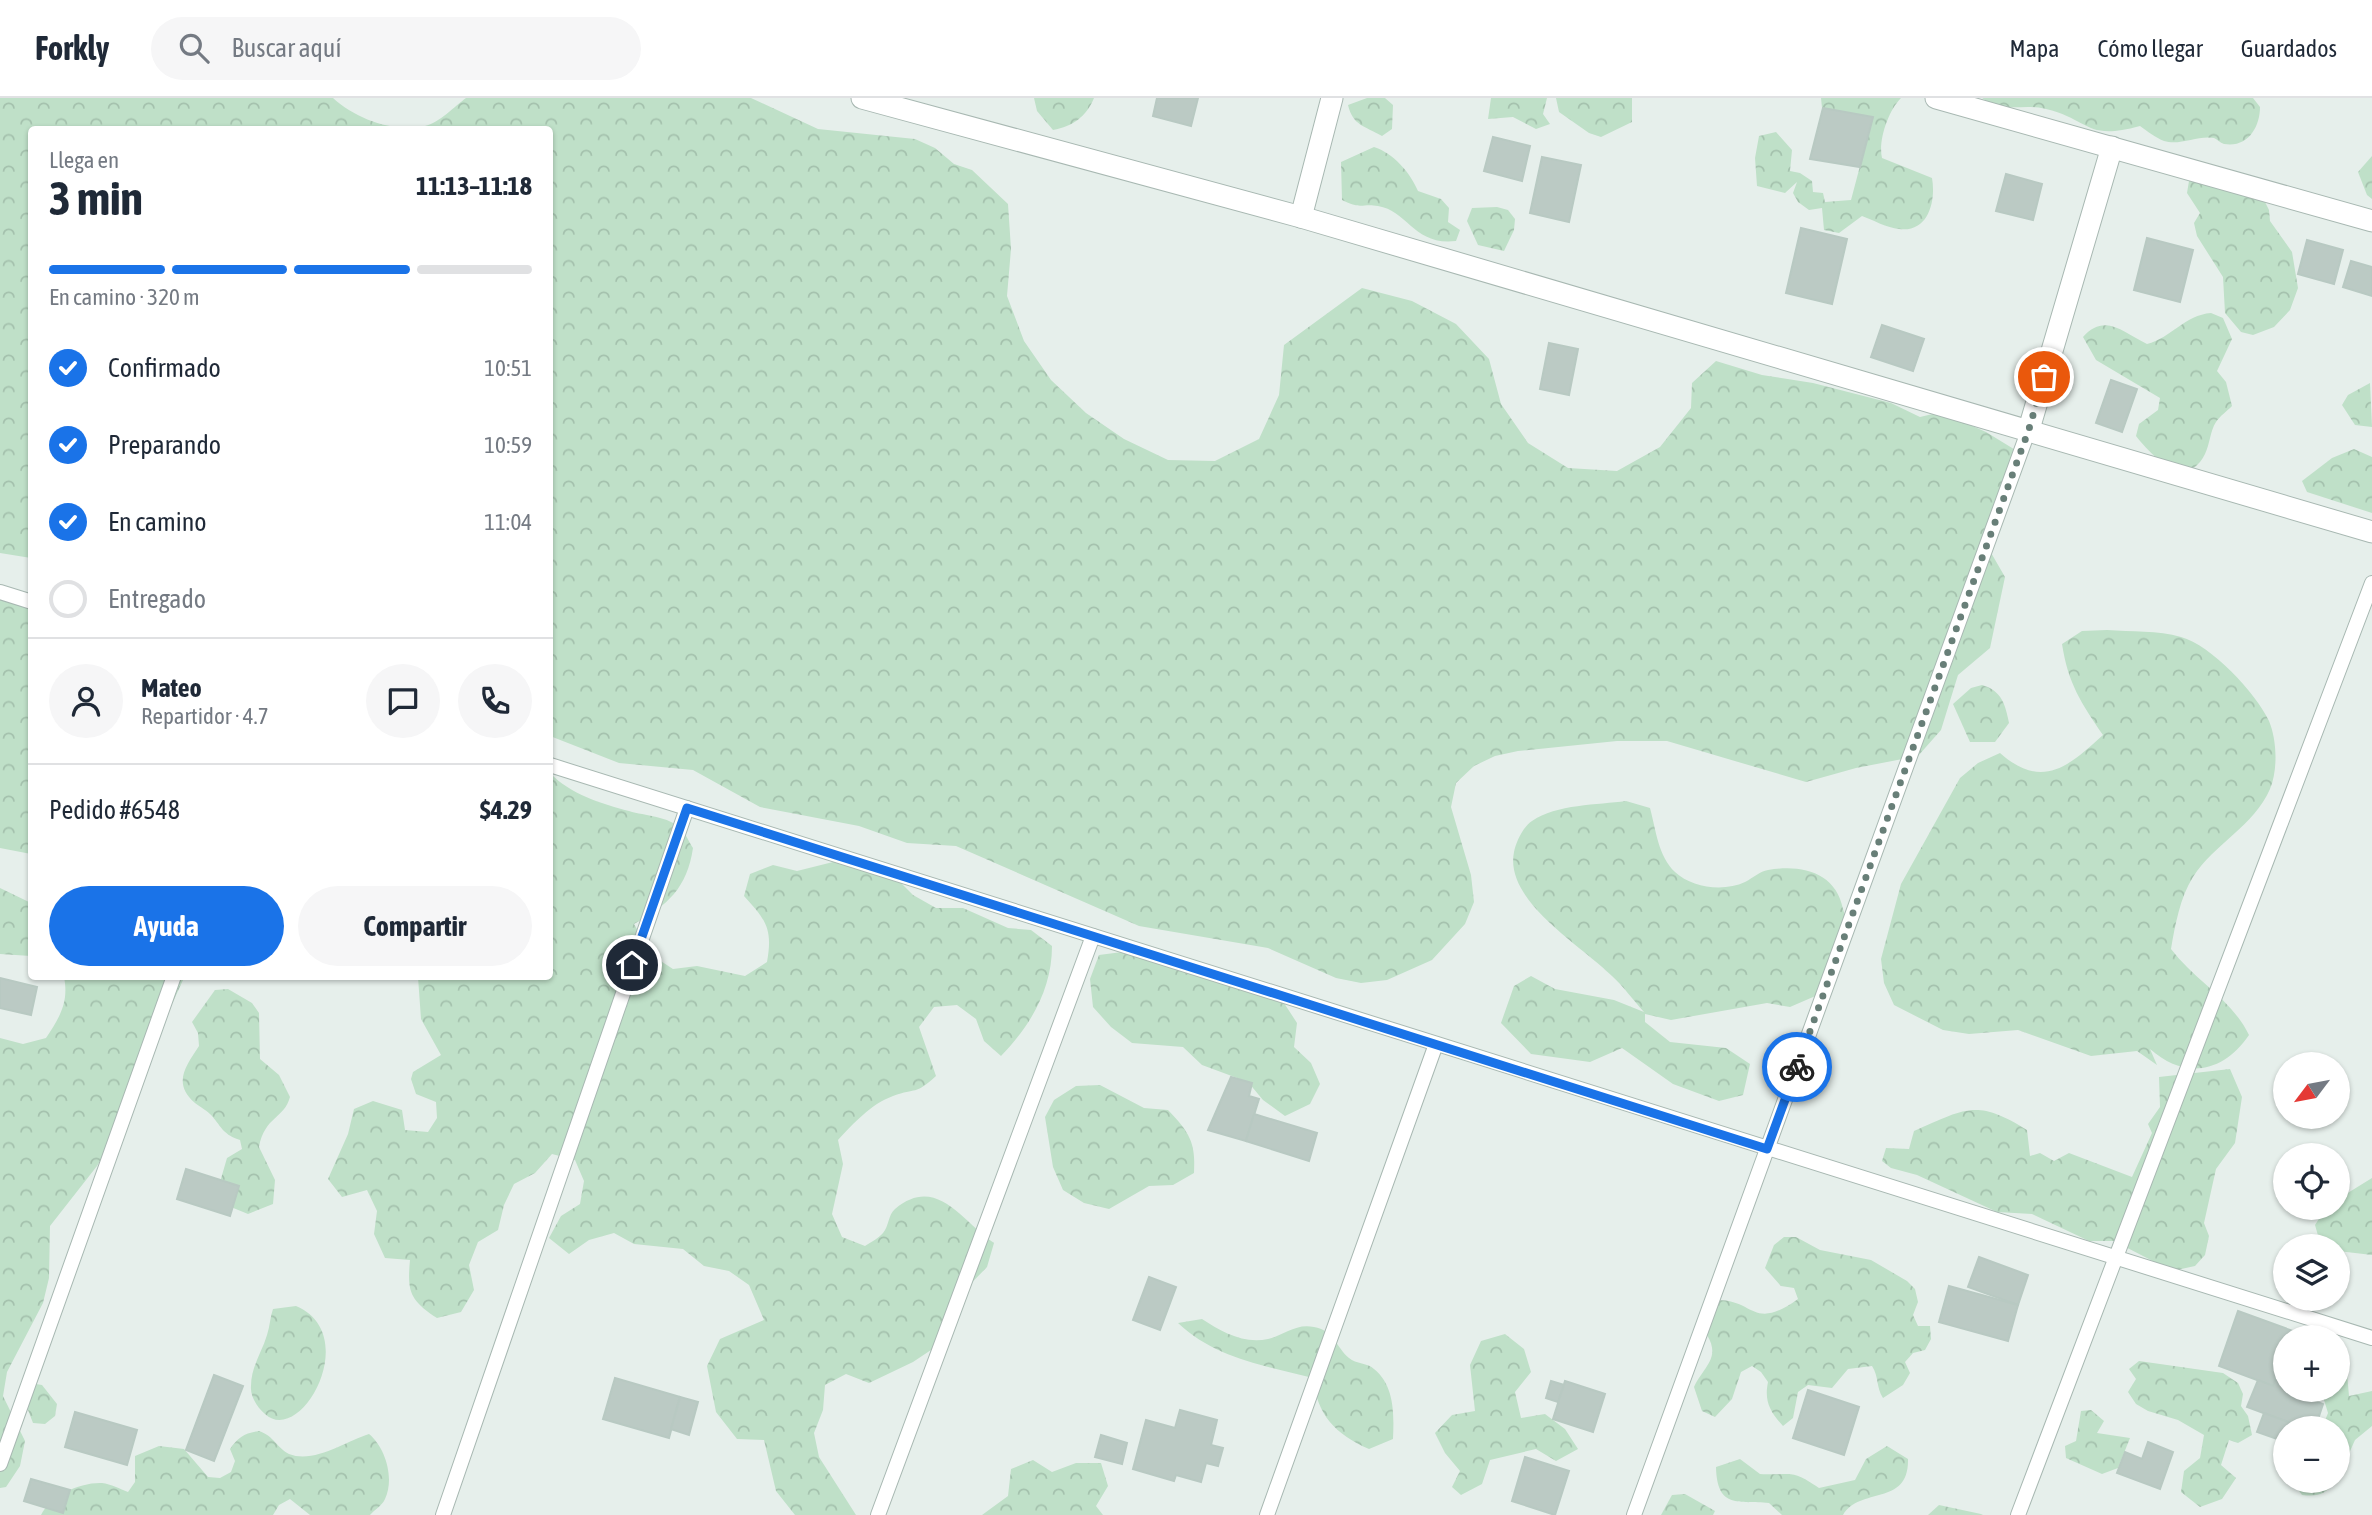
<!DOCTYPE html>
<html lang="es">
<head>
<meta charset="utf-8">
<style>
	:root { --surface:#fff; --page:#f6f6f7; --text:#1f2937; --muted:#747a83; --line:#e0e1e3; --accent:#1a73e8 }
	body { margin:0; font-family:"Asap Condensed",sans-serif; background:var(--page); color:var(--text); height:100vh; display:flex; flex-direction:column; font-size:26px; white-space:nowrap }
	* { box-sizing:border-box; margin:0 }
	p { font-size:23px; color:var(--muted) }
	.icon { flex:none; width:38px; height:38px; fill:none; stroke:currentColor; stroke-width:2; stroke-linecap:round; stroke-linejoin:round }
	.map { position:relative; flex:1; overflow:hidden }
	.drawer { position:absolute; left:28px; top:28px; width:525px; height:854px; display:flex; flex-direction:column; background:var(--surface); border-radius:7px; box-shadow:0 2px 5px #0004 }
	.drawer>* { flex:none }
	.needle { width:46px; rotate:238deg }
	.buttons { position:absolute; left:2273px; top:954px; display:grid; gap:14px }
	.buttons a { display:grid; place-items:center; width:77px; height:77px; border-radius:50%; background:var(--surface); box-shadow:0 2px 5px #0004; font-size:35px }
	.pin { position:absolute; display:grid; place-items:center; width:60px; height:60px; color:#fff; margin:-30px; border:4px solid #fff; border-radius:50%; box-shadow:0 2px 7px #0007 }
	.courier { position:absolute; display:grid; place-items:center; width:70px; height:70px; margin:-35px; border:5px solid #1a73e8; border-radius:50%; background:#fff; color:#222; box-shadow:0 2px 9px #0007 }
	.headline em { font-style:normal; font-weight:700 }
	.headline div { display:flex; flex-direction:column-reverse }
	.headline { display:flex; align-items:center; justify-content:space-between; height:119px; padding:0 21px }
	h1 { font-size:46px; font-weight:700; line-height:52px }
	.bar { display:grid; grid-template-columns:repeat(4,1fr); gap:10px 7px; align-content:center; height:84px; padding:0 21px }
	.bar i { height:9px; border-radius:5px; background:var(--line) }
	.bar .selected { background:var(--accent) }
	.bar p { grid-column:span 4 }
	.line { display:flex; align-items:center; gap:18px; padding:0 21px; border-top:2px solid var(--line) }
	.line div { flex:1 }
	.round { display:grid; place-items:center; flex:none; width:74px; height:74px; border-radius:37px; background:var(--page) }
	ol { padding:0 21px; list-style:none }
	li { display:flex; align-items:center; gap:21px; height:77px }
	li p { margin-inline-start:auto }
	li .icon { padding:7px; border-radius:50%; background:var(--accent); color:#fff; stroke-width:4 }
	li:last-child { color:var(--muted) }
	li i { width:38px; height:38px; border:4px solid var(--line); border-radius:50% }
	.cta { display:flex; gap:14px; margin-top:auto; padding:14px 21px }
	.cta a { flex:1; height:80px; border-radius:42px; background:var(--accent); color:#fff; font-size:28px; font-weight:700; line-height:80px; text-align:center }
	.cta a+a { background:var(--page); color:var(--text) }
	header { display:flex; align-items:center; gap:42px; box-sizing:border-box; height:98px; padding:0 35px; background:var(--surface); border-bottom:2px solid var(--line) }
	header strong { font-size:33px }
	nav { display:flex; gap:38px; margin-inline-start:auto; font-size:24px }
	.search { width:490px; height:63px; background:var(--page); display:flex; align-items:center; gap:18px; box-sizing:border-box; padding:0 24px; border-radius:38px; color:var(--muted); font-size:26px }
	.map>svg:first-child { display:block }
	.forest { fill:url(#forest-crowns) }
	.building { fill:#bbcac4; stroke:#b8c9c2; stroke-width:2 }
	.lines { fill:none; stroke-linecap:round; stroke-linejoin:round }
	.service-casing { stroke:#a8b8b2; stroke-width:16 }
	.minor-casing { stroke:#a8b8b2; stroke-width:23 }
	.service { stroke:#fff; stroke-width:14 }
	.minor { stroke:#fff; stroke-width:21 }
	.done { stroke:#687f78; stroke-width:7; stroke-dasharray:0 12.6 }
	.route { stroke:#1a73e8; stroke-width:9 }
</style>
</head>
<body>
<header>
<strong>Forkly</strong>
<div class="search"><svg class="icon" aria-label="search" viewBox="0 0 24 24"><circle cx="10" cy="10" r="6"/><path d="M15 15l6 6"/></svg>Buscar aquí</div>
<nav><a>Mapa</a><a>Cómo llegar</a><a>Guardados</a></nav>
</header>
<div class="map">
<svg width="2372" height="1417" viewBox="0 0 2372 1417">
	<defs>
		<pattern id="forest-crowns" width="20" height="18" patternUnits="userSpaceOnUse" patternTransform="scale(1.75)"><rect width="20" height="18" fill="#bfe0c8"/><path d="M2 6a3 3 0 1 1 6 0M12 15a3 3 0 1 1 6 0" fill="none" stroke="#a4c1ad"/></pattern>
	</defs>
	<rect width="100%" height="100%" fill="#e6efeb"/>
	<g class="forest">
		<path d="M0,0H333C356,21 394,35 425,28C439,25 455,8 466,0H751L818,31L915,41L935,50L954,66L972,72L1008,106L1011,151L1007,198L1024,243L1051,282L1086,315L1124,341L1168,362L1215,363L1259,341L1279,297L1284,247L1362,190L1412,203L1456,226L1489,261L1501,306L1528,345L1568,370L1617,373L1660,349L1691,310L1692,285L1716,263L1762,277L1813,285L1891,305L1920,319L1941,314L1986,334L2017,353L1990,453L2005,479L1990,550L1958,577L1941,632L1918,658L1856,670L1806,684L1667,643H1617L1518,653L1495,658L1474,668L1456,685L1451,709L1471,777L1474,804L1465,826L1432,862L1387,882L1361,885L1336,880L1268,850L1139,828L956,748L907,745L859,728L760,709L693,672L619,665L550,638V32H32L31,460L0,455Z"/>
		<path d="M1034,0H1094C1086,19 1073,28 1053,32L1037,13Z"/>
		<path d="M1367,0H1385L1393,7L1392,31L1382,38C1365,28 1353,28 1348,7Z"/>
		<path d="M1491,0H1547L1543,16L1550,26L1536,31L1513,19L1488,21Z"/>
		<path d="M1556,0H1632V24L1601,39L1589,35L1559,14Z"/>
		<path d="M1821,0H1901C1888,13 1878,43 1882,60L1932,80C1936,102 1929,135 1899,131C1887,130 1873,122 1862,118L1839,135L1824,132L1822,110L1809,112L1798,104L1793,95L1797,84L1785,95L1757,88L1755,60L1759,38L1776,34L1792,52L1790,73L1800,75L1812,83L1813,94L1823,95L1825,104L1851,102L1873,19L1822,10Z"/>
		<path d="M1982,0H2253L2260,9C2260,29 2248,50 2224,46C2220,45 2217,41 2214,40C2198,37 2180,48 2164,43C2156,40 2147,33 2140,28C2085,43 2091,22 2046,11C2022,5 2005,16 1982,0Z"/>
		<path d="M1374,49C1393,55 1410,74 1418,93L1441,101L1449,110L1448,124L1460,132L1456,143C1414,148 1408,113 1378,108C1362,105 1361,112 1342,102L1341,64Z"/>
		<path d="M2372,58V101L2367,97L2358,74Z"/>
		<path d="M2200,79L2258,90L2269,112L2270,123L2292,154L2298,190L2290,212L2274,229L2253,237L2241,234L2225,215L2223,179L2197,138L2194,125L2200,115L2187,95L2189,83Z"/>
		<path d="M1497,109L1508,112L1515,121L1514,132L1504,153L1478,147L1467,123L1472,110Z"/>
		<path d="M2211,215L2223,220L2232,241L2217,273L2226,284L2232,308C2227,313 2220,318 2216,324C2210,333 2210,346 2205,356C2186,394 2152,358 2136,338L2139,326L2158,312L2160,300L2096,262L2083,239C2105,214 2124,235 2147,246C2171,240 2185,217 2211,215Z"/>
		<path d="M2370,285L2372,329L2355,327L2342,307L2348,297Z"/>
		<path d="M2354,351L2372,359V415L2307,394L2302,383L2332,360Z"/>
		<path d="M0,494L31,498V756L0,750Z"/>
		<path d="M2107,532C2131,534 2158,532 2181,539C2211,547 2256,595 2269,623C2277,642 2278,672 2270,691C2254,728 2214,746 2193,779C2180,799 2175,828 2171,851C2195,883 2231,900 2249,937C2223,975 2185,982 2150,951L2157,967L2137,953L2091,958L2018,932L1969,936L1943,932L1894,907L1884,885L1881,861L1901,786L1960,680L1978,665L2000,655C2042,692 2068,669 2103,637C2081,605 2068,585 2062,546L2082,533Z"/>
		<path d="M1982,587C2002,593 2005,606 2009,625L1995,644H1970L1953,606L1971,590Z"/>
		<path d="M550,675C570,696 602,706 629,713C645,718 669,718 681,731C686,736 689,744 693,750C687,790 668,807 634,826L653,858L673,871L697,868L745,878L767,864C773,831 766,822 744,798L750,776L773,767L797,773L845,761L895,779L913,797L936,810H963L1008,830L1031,832L1052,848C1052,891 1031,927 1001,958L984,943L976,921L957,907L934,909L919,929L936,978C914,998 917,989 893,998C871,1006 854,1025 838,1042L843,1066L832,1116L842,1139L865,1148C871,1144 879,1140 883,1135C889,1128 888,1117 895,1111C937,1076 962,1124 994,1145L987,1169L952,1205L934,1250L913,1264L869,1285L846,1276L825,1287L823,1312L814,1335L819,1359L856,1417H795L776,1393L764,1342L737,1341L716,1314L707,1268L720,1241L764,1222L749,1187L729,1173L704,1168L683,1151L634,1146L614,1135L589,1142L569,1156L549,1140L561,1118L580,1106L584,1083L575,1062L552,1056L535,1075L514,1086L504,1107L498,1132L478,1144L469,1167L474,1192L461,1214L437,1220C410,1202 407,1194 410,1162L385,1160L374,1136L377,1113L367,1092L342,1099L328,1081L348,1036L354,1011L373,1003L402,1012L405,1032L428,1034L437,1020L436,1004L416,996L411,981L413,974L441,957L421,921L418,879L550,878Z"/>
		<path d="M1626,703L1650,710C1656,732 1658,758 1675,774C1692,790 1724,794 1745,784C1753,780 1760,773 1768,772C1801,766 1836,774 1843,811C1845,817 1847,826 1846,832C1842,853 1828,876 1820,896L1790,909L1767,905L1671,922L1645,916V924L1670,944L1726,950L1750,966L1743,997L1719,1003L1673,986L1622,950L1590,964L1531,956L1501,925L1514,888L1531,878L1555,891L1614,902L1644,914C1633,902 1624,889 1612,878C1581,847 1504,803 1514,754C1516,744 1523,729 1532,723C1556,706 1598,707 1626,703Z"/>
		<path d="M0,790L31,805V858L0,856Z"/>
		<path d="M1122,854L1284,905L1297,925L1294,949L1311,965L1320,986L1310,1006L1285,1018L1263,1002L1248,984L1202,967L1183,949L1132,945L1111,929L1093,909L1090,881L1099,857Z"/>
		<path d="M64,879H182L183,882L173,904L156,924L124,997L110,1046L97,1068L50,1128L49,1180L43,1205L7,1274L3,1298L25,1343L20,1368L6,1389L0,1390V940L23,946L46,940C60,919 69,904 64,879Z"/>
		<path d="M228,891L252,905L259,915L260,961L279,977L290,999C284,1021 265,1018 259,1049L275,1082L273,1106L248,1116L226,1107L220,1084L227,1060L242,1051L240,1042C224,1037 222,1030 212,1018C208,1013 200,1009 195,1005C172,985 186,968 199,948L198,935L192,924L215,892Z"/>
		<path d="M2230,971L2242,999L2235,1045L2216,1071L2204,1125L2209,1138L2205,1157L2195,1168L2172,1173L2114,1143H2089L2032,1116L1997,1114L1917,1077L1891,1070L1882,1063L1886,1050L1909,1051L1914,1033C1965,1011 1976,1000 2027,1032L2030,1058L2040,1055L2054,1063L2069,1055L2132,1079L2152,1035L2148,1026L2160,1009L2159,979Z"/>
		<path d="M1100,987L1144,1010L1168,1012C1189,1034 1196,1044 1194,1075L1173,1087L1149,1088L1109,1111L1084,1105L1063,1092L1053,1069L1045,1019L1054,1002L1076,988Z"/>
		<path d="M2372,1080V1157L2338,1153V1148H2321L2315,1127L2326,1110H2338V1101Z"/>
		<path d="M1784,1139H1796L1820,1152L1871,1162L1907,1183L1915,1191L1918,1204L1913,1217L1918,1228H1930L1931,1241L1925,1252L1913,1255L1905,1264L1910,1275L1903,1287L1883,1300C1876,1289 1879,1279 1872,1268L1848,1271L1832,1290L1808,1287L1798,1294L1793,1320L1783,1328C1770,1314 1764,1303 1768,1284L1761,1274L1752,1268L1741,1274L1732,1301L1715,1319L1702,1313L1694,1289C1704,1268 1721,1260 1707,1237L1716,1202C1755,1201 1752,1234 1798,1201L1794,1190L1781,1188L1765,1170L1774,1147Z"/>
		<path d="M296,1208C363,1236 301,1349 265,1316C257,1309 250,1298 251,1288C251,1269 262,1254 267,1237C270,1228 270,1219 273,1211Z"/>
		<path d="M1202,1221C1222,1234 1243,1246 1268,1241C1284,1237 1296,1225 1314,1229C1333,1232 1337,1250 1349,1260C1356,1266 1368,1265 1374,1271C1395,1288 1394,1317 1393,1341L1369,1351C1335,1336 1317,1317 1313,1280C1265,1268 1215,1260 1178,1225Z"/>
		<path d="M1505,1236L1524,1251L1531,1274L1515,1294L1521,1320L1545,1316L1565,1331L1578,1351L1556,1363L1536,1351L1490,1362L1482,1386L1461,1397L1452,1389L1460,1373L1445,1355L1435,1335L1452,1317L1475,1313L1470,1267L1481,1243Z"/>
		<path d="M2139,1263L2223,1275L2238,1285L2243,1296L2241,1308L2248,1318L2252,1337L2238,1345L2229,1342L2221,1367L2236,1380L2222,1401L2200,1409L2181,1394L2184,1373L2200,1360L2204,1337L2178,1322L2148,1313L2136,1306L2128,1294L2136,1281L2129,1271Z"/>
		<path d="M2338,1273L2347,1275L2349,1298L2372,1293V1328L2355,1342L2338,1380V1330H2322L2328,1315L2321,1292H2338Z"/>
		<path d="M30,1285L42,1287L57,1306L55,1318L45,1326L33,1325L28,1312Z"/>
		<path d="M2091,1312L2104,1323L2097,1335L2130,1340L2118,1370L2102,1376L2066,1360L2065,1348L2076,1343L2081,1313Z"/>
		<path d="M259,1333C274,1338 277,1350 289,1356C314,1366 346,1343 369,1336C385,1349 395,1380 385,1401C382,1408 375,1411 370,1417H310L290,1401L279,1407L273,1417H41C50,1398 80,1384 102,1385C111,1386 120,1391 128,1394L135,1384V1358L159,1348L184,1351L208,1379L220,1380L231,1374L235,1363L230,1351C238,1339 245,1335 259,1333Z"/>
		<path d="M1887,1348L1908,1361C1909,1409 1860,1388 1843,1417H1782L1769,1405C1739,1402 1717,1412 1716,1369L1740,1361L1760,1376C1792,1378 1790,1370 1819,1390L1855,1382L1866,1361Z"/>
		<path d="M1033,1362L1052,1374L1076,1365H1101L1108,1388L1096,1408L1103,1417H982L1008,1398L1011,1371Z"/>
		<path d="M2292,1383H2336C2325,1396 2319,1399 2302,1397Z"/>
		<path d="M1685,1396L1715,1413L1713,1417H1661L1672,1397Z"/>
		<path d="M1939,1407L1981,1416L1983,1417H1928Z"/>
	</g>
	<g class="building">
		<path d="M1157,0H1198L1191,28L1153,18Z"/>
		<path d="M1823,10L1873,19L1860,69L1810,61Z"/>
		<path d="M1493,39L1530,48L1522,83L1484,73Z"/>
		<path d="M1542,59L1581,67L1569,124L1530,115Z"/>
		<path d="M2006,76L2042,86L2033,122L1996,113Z"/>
		<path d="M1801,130L1847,141L1832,206L1786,195Z"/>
		<path d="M2147,140L2193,152L2180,204L2134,192Z"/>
		<path d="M2307,142L2343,152L2334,186L2298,176Z"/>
		<path d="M2351,163L2372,169V198L2343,189Z"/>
		<path d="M1882,227L1924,241L1913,273L1871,259Z"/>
		<path d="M1549,245L1578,251L1569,297L1540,291Z"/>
		<path d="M2111,282L2137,291L2122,334L2096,325Z"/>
		<path d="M0,880L37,889L31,917L0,910Z"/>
		<path d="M1231,979L1252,985L1249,998L1259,1001L1246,1043L1208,1032Z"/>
		<path d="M1254,1016L1317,1035L1309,1063L1246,1043Z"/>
		<path d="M186,1071L239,1088L230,1118L177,1101Z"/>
		<path d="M1979,1159L2028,1177L2018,1207L1968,1189Z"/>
		<path d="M1149,1179L1176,1189L1160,1232L1133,1222Z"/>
		<path d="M1949,1188L2018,1207L2008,1243L1939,1224Z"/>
		<path d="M2238,1213L2293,1233L2291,1239H2286V1255L2273,1288L2219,1268Z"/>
		<path d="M2286,1255V1292H2303L2301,1298L2323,1306L2315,1330H2304L2247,1309L2258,1282L2273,1288Z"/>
		<path d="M214,1277L243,1288L214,1363L186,1352Z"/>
		<path d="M615,1280L680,1299L669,1340L603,1321Z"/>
		<path d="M1551,1283L1564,1287L1558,1304L1546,1300Z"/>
		<path d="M1565,1283L1605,1296L1593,1334L1553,1321Z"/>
		<path d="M1808,1292L1859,1309L1844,1357L1793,1340Z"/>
		<path d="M680,1299L698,1304L689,1337L671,1331Z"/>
		<path d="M1180,1312L1217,1322L1211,1347L1223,1350L1218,1368L1206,1365L1201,1384L1176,1377L1174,1383L1133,1371L1146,1322L1175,1330Z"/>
		<path d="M75,1314L137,1332L127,1367L65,1349Z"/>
		<path d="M2264,1315L2302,1329L2286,1330V1344L2257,1334Z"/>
		<path d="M1101,1337L1127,1345L1122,1366L1095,1359Z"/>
		<path d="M2148,1344L2173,1354L2160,1391L2117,1375L2125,1354L2142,1361Z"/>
		<path d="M1525,1359L1569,1373L1555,1417L1512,1403Z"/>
		<path d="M31,1381L70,1392L63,1415L24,1403Z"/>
	</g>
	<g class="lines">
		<defs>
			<g id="service">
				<path d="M0,494L32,504"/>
				<path d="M550,667L2372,1240"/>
				<path d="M0,1366L174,878"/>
				<path d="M443,1417L687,710"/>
				<path d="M878,1417L1093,838"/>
				<path d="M1267,1417L1436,946"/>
				<path d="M1634,1417L2029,331"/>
				<path d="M2018,1417L2372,485"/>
			</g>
			<g id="minor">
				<path d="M862,0L1301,119L2372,434"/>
				<path d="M1936,0L2372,123"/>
				<path d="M1301,119L1332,0"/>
				<path d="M2029,331L2112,49"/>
			</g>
		</defs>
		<use href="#service" class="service-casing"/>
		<use href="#minor" class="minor-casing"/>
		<use href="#service" class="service"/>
		<use href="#minor" class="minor"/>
	</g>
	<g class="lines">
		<path class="done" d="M1797,969L2029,331L2044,279"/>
		<path class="route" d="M632,867L687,710L1767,1051L1797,969"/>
	</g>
</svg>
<div class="buttons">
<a><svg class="needle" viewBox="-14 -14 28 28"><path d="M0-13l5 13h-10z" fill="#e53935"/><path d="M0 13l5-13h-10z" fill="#747a83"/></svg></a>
<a><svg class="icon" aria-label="locate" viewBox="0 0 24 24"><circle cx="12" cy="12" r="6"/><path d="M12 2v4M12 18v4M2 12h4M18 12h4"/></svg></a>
<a><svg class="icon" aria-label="layers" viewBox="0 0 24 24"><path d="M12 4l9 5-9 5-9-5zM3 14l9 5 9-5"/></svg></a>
<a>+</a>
<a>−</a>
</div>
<div class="pin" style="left:2044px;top:279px;background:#ea580c"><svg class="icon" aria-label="bag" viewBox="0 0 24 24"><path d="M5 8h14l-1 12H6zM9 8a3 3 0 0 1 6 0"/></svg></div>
<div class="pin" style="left:632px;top:867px;background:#1f2937"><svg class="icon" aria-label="home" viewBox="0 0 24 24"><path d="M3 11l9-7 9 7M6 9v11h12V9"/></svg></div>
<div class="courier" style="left:1797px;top:969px"><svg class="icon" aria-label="bike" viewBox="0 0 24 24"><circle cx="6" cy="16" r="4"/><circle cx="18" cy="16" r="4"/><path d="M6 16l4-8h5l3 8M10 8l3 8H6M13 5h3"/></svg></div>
<section class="drawer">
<div class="headline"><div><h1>3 min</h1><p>Llega en</p></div><em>11:13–11:18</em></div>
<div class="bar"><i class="selected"></i><i class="selected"></i><i class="selected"></i><i></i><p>En camino · 320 m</p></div>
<ol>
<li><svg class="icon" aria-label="check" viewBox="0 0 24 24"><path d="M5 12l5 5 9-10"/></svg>Confirmado<p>10:51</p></li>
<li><svg class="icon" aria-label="check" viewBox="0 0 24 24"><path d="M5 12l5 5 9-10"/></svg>Preparando<p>10:59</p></li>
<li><svg class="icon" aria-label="check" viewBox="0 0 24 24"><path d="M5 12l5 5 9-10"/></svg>En camino<p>11:04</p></li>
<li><i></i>Entregado</li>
</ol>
<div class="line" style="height:126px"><a class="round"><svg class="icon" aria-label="person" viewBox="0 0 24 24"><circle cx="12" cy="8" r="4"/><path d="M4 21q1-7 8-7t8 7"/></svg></a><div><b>Mateo</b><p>Repartidor · 4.7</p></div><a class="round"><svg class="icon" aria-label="chat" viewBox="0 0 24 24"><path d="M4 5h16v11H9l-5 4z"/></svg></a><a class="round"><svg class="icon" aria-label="phone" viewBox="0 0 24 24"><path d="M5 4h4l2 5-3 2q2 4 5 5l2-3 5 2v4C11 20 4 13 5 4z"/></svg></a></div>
<div class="line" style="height:91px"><div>Pedido #6548</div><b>$4.29</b></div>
<div class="cta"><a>Ayuda</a><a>Compartir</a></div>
</section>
</div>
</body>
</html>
